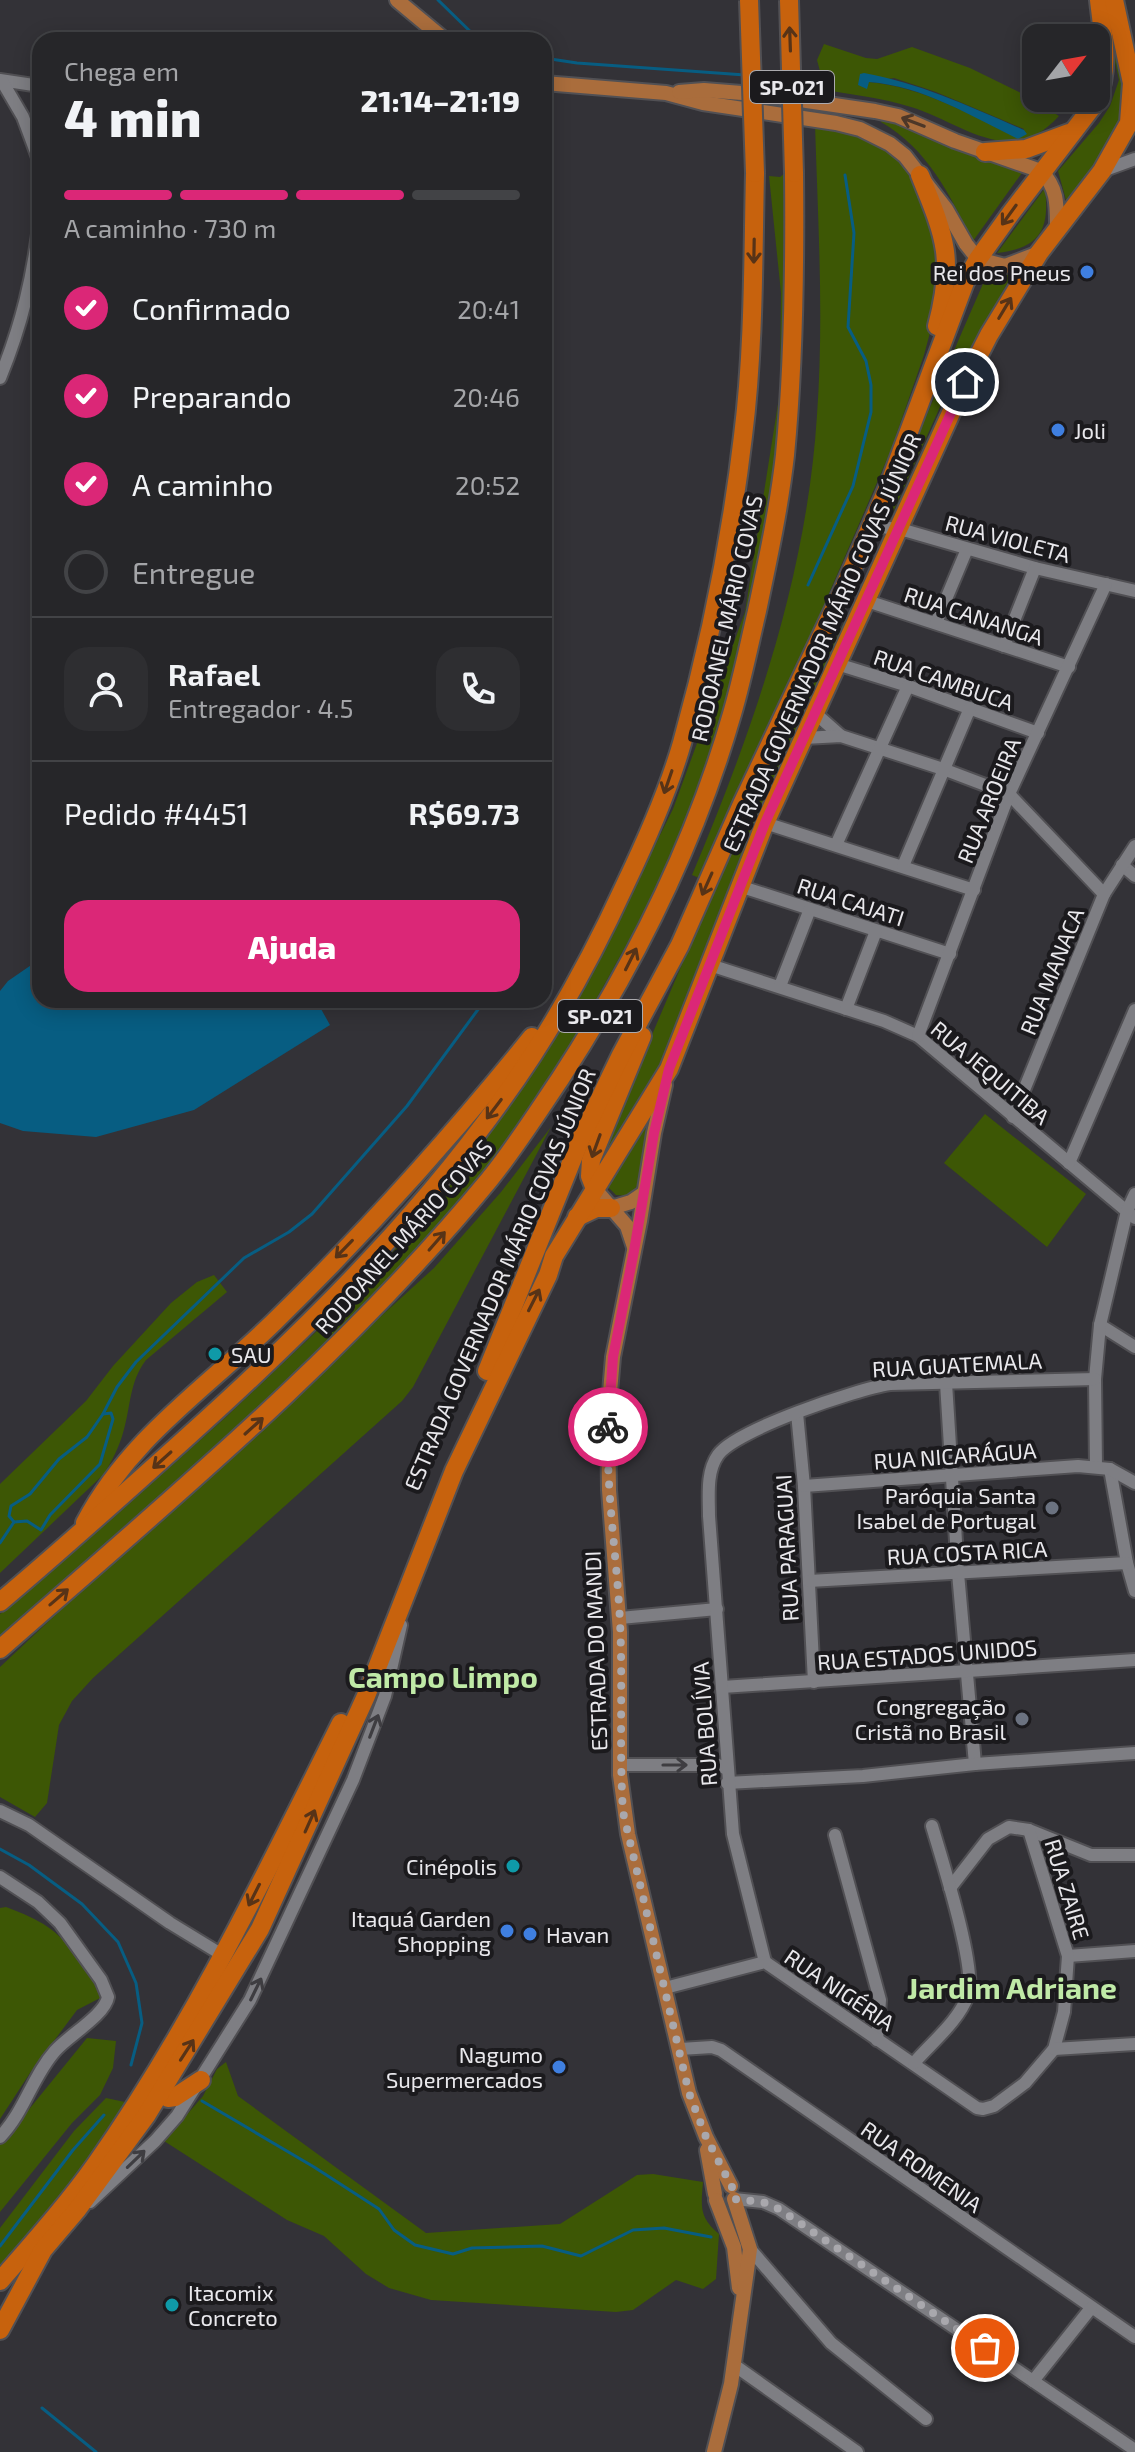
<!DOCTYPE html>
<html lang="pt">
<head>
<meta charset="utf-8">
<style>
	:root { --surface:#262629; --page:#2e2e31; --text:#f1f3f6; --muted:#a4a5a8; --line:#424346; --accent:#db2777 }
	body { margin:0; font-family:"Exo 2",sans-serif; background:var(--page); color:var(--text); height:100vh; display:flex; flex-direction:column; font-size:30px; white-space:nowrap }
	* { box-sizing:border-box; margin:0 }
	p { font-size:26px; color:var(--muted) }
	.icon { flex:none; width:44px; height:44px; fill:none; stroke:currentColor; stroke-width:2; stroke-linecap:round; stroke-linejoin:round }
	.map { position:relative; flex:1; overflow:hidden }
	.details { position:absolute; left:32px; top:32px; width:520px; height:976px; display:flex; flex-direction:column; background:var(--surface); border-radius:24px; box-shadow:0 4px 20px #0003,0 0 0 2px var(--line) }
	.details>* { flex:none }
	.needle { width:52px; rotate:59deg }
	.controls { position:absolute; left:1022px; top:24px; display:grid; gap:16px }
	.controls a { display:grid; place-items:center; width:88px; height:88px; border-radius:16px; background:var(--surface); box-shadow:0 4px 20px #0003,0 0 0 2px var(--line); font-size:40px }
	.pin { position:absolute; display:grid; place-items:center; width:68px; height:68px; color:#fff; margin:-34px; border:4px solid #fff; border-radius:50%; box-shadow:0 2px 8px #0007 }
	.courier { position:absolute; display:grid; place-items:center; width:80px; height:80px; margin:-40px; border:6px solid #db2777; border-radius:50%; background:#fff; color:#222; box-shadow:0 2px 10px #0007 }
	.head em { font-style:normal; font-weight:800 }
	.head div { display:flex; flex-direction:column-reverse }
	.head { display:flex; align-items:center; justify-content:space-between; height:136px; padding:0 32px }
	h1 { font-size:52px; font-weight:800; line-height:60px }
	.bar { display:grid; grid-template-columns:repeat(4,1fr); gap:12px 8px; align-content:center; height:96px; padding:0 32px }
	.bar i { height:10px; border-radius:6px; background:var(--line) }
	.bar .selected { background:var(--accent) }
	.bar p { grid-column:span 4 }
	.line { display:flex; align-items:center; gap:20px; padding:0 32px; border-top:2px solid var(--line) }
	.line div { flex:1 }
	.round { display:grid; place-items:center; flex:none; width:84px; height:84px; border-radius:24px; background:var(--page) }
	ol { padding:0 32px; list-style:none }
	li { display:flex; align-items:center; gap:24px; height:88px }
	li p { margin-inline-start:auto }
	li .icon { padding:8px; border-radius:50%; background:var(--accent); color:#fff; stroke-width:4 }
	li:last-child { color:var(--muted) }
	li i { width:44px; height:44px; border:4px solid var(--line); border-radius:50% }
	.button { display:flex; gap:16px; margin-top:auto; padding:16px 32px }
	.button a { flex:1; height:92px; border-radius:24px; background:var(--accent); color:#fff; font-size:32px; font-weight:800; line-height:92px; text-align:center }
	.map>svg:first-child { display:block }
	.green { fill:#3d5705; fill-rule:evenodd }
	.water { fill:#075d82 }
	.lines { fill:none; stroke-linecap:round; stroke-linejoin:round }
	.stream { stroke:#075d82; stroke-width:3 }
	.minor-casing { stroke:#515054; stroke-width:16 }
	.major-casing { stroke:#515054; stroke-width:18 }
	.highway-casing { stroke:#515054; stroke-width:22 }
	.minor { stroke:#7e7e83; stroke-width:12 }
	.major { stroke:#aa6d3c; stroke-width:14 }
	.highway { stroke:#c7620d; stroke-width:18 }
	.highway-bridge-casing { stroke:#515054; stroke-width:22; stroke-linecap:butt }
	.highway-bridge { stroke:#c7620d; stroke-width:18 }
	.oneway { stroke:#573317 }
	.oneway2 { stroke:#4d3728 }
	.oneway3 { stroke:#3e3d41 }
	.done { stroke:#a9a8ad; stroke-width:8; stroke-dasharray:0 14.4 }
	.route { stroke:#db2777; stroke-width:10 }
	.shop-dot { fill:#3f7fe0; stroke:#1b1a1d; stroke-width:3 }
	.culture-dot { fill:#0f9aa8; stroke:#1b1a1d; stroke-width:3 }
	.worship-dot { fill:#6b7280; stroke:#1b1a1d; stroke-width:3 }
	.labels { text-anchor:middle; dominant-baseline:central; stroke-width:8; stroke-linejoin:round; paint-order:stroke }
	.shield { fill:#1b1a1d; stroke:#abaaae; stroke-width:2 }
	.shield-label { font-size:20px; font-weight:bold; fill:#e9e8ec }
	.poi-label { font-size:22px; fill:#e9e8ec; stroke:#1b1a1d; text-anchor:end }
	.street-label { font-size:22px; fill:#e9e8ec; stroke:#1b1a1d }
	.district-label { font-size:30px; font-weight:bold; fill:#c0eaa7; stroke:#1b1a1d }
</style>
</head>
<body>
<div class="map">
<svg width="1135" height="2452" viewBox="0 0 1135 2452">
	<rect width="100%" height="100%" fill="#333237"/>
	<g class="green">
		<path d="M1105,0L1124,62L1125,117L1095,165L1066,200L1058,171L1099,123L1110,106L1119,80L1111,44Z"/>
		<path d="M824,44L866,58L877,59L912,47L970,68L1023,94L1059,116C1010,170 963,123 911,107C883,98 854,95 825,90L817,60ZM894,78L936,92L1024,129L1018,138C971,115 923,87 869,82Z"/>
		<path d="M882,117L1024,170L973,241C949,194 928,149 881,122Z"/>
		<path d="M815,124L848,131L871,140L909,167L939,223V299L924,355L891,450L808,642L699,878L692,875C754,728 807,575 817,415C824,318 818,222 815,124Z"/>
		<path d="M789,170L777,525L697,804L673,850L654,895L577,1034L546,1084L486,1168L402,1269L269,1404L0,1640V1614L113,1518L226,1417L338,1311L388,1258L498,1119L604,947L673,809L745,612L780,391L781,293L769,176L780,177Z"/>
		<path d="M1045,188C1050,230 1040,248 997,253Z"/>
		<path d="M989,270L1014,271L944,398L889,521L882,524C916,439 952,354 989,270Z"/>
		<path d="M874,562L859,602L739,864L657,1080L601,1168L603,1150L728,856Z"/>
		<path d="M651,1113L641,1182L628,1196L616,1195L607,1186Z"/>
		<path d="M985,1114L1086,1194L1047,1247L944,1163Z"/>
		<path d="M551,1127L413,1387L402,1401L93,1678L72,1701L59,1725L47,1803L35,1817L0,1797V1667L151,1525L434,1268L501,1192Z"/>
		<path d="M214,1275L227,1292L146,1360C129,1382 131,1407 123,1433C119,1447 112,1461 104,1474L0,1573V1484L86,1401L113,1366L171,1303L197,1282Z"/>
		<path d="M6,1907C43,1921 54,1928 80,1958C91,1970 98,1980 104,1996L77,2010L30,2073L0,2119V1908Z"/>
		<path d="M87,2038L116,2041L113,2068L100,2095L72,2123L0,2212V2145Z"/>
		<path d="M226,2062L238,2096L426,2233L560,2224L637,2175L653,2174L703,2182C701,2207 699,2217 719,2234L716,2279L703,2289L676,2280L633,2310L616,2312L431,2300L389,2288L366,2274L324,2236L287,2220L164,2141L203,2096L217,2069Z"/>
		<path d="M106,2098L125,2102L83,2170L60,2201L0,2268V2228L74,2131Z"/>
	</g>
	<g class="water">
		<path d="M864,73C920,83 971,107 1024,130L1027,134L1018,139C971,116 923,86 869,82L867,89L858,85L860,74Z"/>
		<path d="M40,959V1000H316L330,1025L194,1110L96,1137L23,1131L0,1123V991L8,981Z"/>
	</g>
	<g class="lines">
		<g class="stream">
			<path d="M438,0L479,40"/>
			<path d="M544,58L577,63L745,75"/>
			<path d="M760,77L780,78"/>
			<path d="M808,585L853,486L871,412V385L866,361L848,327L854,233L845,175"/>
			<path d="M14,1522L27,1521L41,1530L50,1515L100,1464L113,1419L111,1413L103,1414"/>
			<path d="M0,1543L14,1522L9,1516L11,1506L30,1494L59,1459L87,1437L103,1414L117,1387L136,1362L244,1258L289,1232L312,1214L407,1106L485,1000"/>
			<path d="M0,1849L29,1865L82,1904L118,1942L136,1983L142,2023L131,2065"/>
			<path d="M202,2101L314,2167L379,2209L394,2230L415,2245L453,2254L472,2248L542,2246L581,2256L633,2230L664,2228L711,2237"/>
			<path d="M0,2246L73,2150L104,2115"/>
			<path d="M42,2408L96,2452"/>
		</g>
		<defs>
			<g id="minor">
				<path d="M0,80L40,86"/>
				<path d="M2,81L23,117L40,163"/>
				<path d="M1102,171L1135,159"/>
				<path d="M0,378C22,324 33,277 40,219"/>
				<path d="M871,525L907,531L1035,568L1135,591"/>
				<path d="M867,601L1069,667"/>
				<path d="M936,623L967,549"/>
				<path d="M1004,646L1035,568"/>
				<path d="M837,664L908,686L1038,733"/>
				<path d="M815,713L841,736"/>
				<path d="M804,738L841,736L943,769L1009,794L1104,894"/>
				<path d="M765,823L974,890"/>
				<path d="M836,845L908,686"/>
				<path d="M1122,865L1135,876"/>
				<path d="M903,866L970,708"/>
				<path d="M739,886L950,954"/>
				<path d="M710,965L884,1021L918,1036L1135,1218"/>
				<path d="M780,986L810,909"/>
				<path d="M846,1009L876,931"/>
				<path d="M918,1036L1009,794L1106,584"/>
				<path d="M1013,1117L1104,894L1135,846"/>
				<path d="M1069,1163L1135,1010"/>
				<path d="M1100,1325L1135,1347"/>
				<path d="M946,1383L958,1573L975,1764"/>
				<path d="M797,1413L804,1486L814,1682"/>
				<path d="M1096,1467L1095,1379L1100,1325L1127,1211L1135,1194"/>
				<path d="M1110,1469L1127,1563L1135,1591"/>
				<path d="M804,1486L1078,1466L1110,1469L1135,1483"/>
				<path d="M809,1581L1127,1563"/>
				<path d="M620,1618L717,1609"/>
				<path d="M722,1687L1135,1660"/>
				<path d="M621,1765H718L727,1769"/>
				<path d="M727,1783L863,1776L975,1764L1135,1753"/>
				<path d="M0,1811L29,1825L170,1923L224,1956"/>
				<path d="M835,1835L880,2000L877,2040"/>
				<path d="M0,1877L38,1902L60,1923L101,1980L108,1997C105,2015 68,2036 55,2051C32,2077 25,2111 0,2137"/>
				<path d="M950,1888L988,1839L1009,1827L1029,1830L1091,1855H1135"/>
				<path d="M1068,1956L1135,1951"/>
				<path d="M765,1962L733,1834L709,1516C709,1496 706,1472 718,1455C735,1430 857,1389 890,1384L1095,1379"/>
				<path d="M665,1988L765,1962L977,2108L983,2109L994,2106L1025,2083L1054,2049L1064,2012L1068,1956L1029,1830"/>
				<path d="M680,2049L712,2047L721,2050L1135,2337"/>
				<path d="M1054,2049L1135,2044"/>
				<path d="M914,2063C931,2043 959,2021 968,1995C977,1968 941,1857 932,1826"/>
				<path d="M734,2199L763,2202L779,2209L1135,2450"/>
				<path d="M90,2202L155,2141L177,2116L250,2000L353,1780L385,1696L401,1625"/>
				<path d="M750,2249L831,2343L926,2419"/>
				<path d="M734,2365L857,2452"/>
				<path d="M1033,2381L1091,2308"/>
			</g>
			<g id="major">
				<path d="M397,0L445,40"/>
				<path d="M544,83L666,93L703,103L836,123L860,129L890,144L905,156L946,209L966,244L978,259L1005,266L1039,253"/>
				<path d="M679,92L704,90L766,95L875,111L898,116L955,141L1041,171C1058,188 1057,206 1057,229"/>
				<path d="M665,1085L654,1133L640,1221L613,1357L608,1416L609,1490L620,1632V1775L628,1834L689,2093L706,2137L731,2186"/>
				<path d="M595,1189L627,1226L634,1247"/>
				<path d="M611,1208L631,1202L644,1193"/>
				<path d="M707,2150L715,2194"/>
				<path d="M716,2200L734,2247L739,2288"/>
				<path d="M714,2452L731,2384L750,2249L734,2199"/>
			</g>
			<g id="highway">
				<path d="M985,152L1026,149L1069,133"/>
				<path d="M920,175C945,237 955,259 937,326"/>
				<path d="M595,1189L590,1176L591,1160L642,1036"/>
				<path d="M577,1217L596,1208H611"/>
				<path d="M487,1371L581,1138L621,1055L680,945L742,804L843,590L889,485L965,282L978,259L1011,213L1096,102C1110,68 1103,36 1099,0"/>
				<path d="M85,1523C131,1436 207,1388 275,1321C366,1232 452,1136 532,1037"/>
				<path d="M0,1602C63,1549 124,1494 185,1439C313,1324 437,1201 532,1056C567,1002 598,944 625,885C647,839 668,792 682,743C710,643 731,539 743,436C754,349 753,260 755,173"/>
				<path d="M0,1649C170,1500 345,1355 489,1180C515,1148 537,1113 560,1079C633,967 695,843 732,714C742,680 749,645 757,611C768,559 779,508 785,455C794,361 795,267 794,173"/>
				<path d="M157,2082L161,2091L168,2098L175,2097L201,2080"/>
				<path d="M0,2281C33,2243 67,2205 96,2164C193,2026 266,1873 341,1723"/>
				<path d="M0,2330L43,2250L77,2210L146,2116L260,1929L366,1696L454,1471L548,1275L554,1256L669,1069L765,823L965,382L989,335L1039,253L1102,171L1129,123L1132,83L1114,0"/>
			</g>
		</defs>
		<use href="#minor" class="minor-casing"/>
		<use href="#major" class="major-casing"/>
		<use href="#highway" class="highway-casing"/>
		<use href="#minor" class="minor"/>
		<use href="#major" class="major"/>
		<use href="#highway" class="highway"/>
		<defs>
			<g id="highway-bridge">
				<path d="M749,0L755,173"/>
				<path d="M789,0L794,173"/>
			</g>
		</defs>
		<use href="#highway-bridge" class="highway-bridge-casing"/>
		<use href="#highway-bridge" class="highway-bridge"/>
	</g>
	<defs><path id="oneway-shaft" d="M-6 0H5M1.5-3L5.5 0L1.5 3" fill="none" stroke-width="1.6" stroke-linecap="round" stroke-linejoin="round" transform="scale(2)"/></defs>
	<g class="oneway">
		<use href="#oneway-shaft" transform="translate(790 39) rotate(-92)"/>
		<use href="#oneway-shaft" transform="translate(1009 215) rotate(126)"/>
		<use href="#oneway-shaft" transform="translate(754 251) rotate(91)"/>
		<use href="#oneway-shaft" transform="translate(1005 308) rotate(-59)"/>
		<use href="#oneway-shaft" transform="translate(668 782) rotate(109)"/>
		<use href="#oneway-shaft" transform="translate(707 884) rotate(114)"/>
		<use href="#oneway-shaft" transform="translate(631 959) rotate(-63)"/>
		<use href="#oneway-shaft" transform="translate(494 1109) rotate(127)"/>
		<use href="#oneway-shaft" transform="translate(596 1146) rotate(110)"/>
		<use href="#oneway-shaft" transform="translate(437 1241) rotate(-49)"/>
		<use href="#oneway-shaft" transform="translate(344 1249) rotate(134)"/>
		<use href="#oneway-shaft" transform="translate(534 1300) rotate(-63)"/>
		<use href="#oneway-shaft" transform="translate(254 1426) rotate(-42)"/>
		<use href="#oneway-shaft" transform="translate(162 1460) rotate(138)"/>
		<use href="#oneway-shaft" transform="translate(59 1597) rotate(-41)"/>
		<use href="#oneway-shaft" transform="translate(310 1821) rotate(-66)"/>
		<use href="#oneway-shaft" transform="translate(254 1895) rotate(117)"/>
		<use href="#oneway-shaft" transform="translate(187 2050) rotate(-57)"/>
	</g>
	<use class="oneway2" href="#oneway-shaft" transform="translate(913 122) rotate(-159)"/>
	<g class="oneway3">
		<use href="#oneway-shaft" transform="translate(374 1726) rotate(-69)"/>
		<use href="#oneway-shaft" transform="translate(675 1765)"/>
		<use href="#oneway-shaft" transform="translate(256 1989) rotate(-64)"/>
		<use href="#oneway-shaft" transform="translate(136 2159) rotate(-44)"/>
	</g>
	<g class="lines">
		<path class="done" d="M608,1427C606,1492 617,1557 620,1622C623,1686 619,1749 623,1812L689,2093L706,2137L733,2189L734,2199L763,2202L779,2209L985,2348"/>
		<path class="route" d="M608,1427L613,1357L634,1251L654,1133L669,1069L765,823L965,382"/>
	</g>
	<g class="shop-dot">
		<circle cx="1087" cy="272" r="8"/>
		<circle cx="1058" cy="430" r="8"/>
		<circle cx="507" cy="1931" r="8"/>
		<circle cx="530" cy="1934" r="8"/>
		<circle cx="559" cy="2067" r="8"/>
	</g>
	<g class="culture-dot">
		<circle cx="215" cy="1354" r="8"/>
		<circle cx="513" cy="1866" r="8"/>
		<circle cx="172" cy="2305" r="8"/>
	</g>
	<g class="worship-dot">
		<circle cx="1052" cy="1508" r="8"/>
		<circle cx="1022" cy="1719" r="8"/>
	</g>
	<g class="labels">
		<g class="shield">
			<rect x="750" y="71" width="84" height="32" rx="6"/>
			<rect x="558" y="1000" width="84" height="32" rx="6"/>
		</g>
		<g class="shield-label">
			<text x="792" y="87">SP-021</text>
			<text x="600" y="1016">SP-021</text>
		</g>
		<g class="poi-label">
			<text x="1071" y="272">Rei dos Pneus</text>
			<text x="1074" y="430" text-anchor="start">Joli</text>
			<text x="231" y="1354" text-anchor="start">SAU</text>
			<text x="1036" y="1495">Paróquia Santa<tspan x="1036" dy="25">Isabel de Portugal</tspan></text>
			<text x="1006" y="1706">Congregação<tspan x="1006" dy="25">Cristã no Brasil</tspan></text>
			<text x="497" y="1866">Cinépolis</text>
			<text x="491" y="1918">Itaquá Garden<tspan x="491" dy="25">Shopping</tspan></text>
			<text x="546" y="1934" text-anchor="start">Havan</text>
			<text x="543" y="2054">Nagumo<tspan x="543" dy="25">Supermercados</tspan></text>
			<text x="188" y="2292" text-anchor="start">Itacomix<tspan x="188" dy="25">Concreto</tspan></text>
		</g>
		<g class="street-label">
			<text transform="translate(1008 538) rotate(15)">RUA VIOLETA</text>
			<text transform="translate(974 615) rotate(18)">RUA CANANGA</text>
			<text transform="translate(726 618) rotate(-77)">RODOANEL MÁRIO COVAS</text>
			<text transform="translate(821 642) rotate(-66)">ESTRADA GOVERNADOR MÁRIO COVAS JÚNIOR</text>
			<text transform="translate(944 679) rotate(19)">RUA CAMBUCA</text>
			<text transform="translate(988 800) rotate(-68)">RUA AROEIRA</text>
			<text transform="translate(851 901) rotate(18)">RUA CAJATI</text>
			<text transform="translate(1051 971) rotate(-68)">RUA MANACA</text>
			<text transform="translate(991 1072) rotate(40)">RUA JEQUITIBA</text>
			<text transform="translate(403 1236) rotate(-48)">RODOANEL MÁRIO COVAS</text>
			<text transform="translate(499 1279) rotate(-67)">ESTRADA GOVERNADOR MÁRIO COVAS JÚNIOR</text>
			<text transform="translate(957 1364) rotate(-3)">RUA GUATEMALA</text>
			<text transform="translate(955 1455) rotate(-4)">RUA NICARÁGUA</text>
			<text transform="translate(786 1548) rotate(-93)">RUA PARAGUAI</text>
			<text transform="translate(967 1552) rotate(-3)">RUA COSTA RICA</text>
			<text transform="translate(595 1651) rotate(-92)">ESTRADA DO MANDI</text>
			<text transform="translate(927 1654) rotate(-4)">RUA ESTADOS UNIDOS</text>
			<text transform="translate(704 1724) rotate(-94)">RUA BOLÍVIA</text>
			<text transform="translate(1068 1889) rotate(73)">RUA ZAIRE</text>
			<text transform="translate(840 1989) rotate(34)">RUA NIGÉRIA</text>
			<text transform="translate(922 2166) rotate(35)">RUA ROMENIA</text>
		</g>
		<g class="district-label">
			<text x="443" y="1676">Campo Limpo</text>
			<text x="1012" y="1987">Jardim Adriane</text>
		</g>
	</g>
</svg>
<div class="controls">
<a><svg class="needle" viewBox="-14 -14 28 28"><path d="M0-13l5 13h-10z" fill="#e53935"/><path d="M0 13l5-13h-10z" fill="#a4a5a8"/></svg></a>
</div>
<div class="pin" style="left:985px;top:2348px;background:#ea580c"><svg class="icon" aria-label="bag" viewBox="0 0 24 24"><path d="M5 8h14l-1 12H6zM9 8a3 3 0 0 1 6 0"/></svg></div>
<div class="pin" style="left:965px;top:382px;background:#1f2937"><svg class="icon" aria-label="home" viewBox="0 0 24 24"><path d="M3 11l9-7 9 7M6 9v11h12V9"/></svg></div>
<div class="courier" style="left:608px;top:1427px"><svg class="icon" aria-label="bike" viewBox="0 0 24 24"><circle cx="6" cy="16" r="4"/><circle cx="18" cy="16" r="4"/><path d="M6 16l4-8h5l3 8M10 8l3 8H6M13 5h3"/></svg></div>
<section class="details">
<div class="head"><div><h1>4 min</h1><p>Chega em</p></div><em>21:14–21:19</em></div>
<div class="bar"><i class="selected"></i><i class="selected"></i><i class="selected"></i><i></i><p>A caminho · 730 m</p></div>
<ol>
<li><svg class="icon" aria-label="check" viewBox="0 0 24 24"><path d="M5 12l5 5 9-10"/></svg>Confirmado<p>20:41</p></li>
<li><svg class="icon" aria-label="check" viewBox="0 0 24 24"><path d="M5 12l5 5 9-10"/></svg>Preparando<p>20:46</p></li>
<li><svg class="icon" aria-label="check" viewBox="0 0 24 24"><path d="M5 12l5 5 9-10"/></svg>A caminho<p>20:52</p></li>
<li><i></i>Entregue</li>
</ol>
<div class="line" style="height:144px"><a class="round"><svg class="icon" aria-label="person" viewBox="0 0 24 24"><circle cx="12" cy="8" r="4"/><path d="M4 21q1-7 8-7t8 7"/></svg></a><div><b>Rafael</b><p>Entregador · 4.5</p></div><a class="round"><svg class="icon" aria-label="phone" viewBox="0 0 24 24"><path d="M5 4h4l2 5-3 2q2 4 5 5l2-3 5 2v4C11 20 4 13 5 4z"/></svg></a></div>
<div class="line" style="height:104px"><div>Pedido #4451</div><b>R$69.73</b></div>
<div class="button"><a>Ajuda</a></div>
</section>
</div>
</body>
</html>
